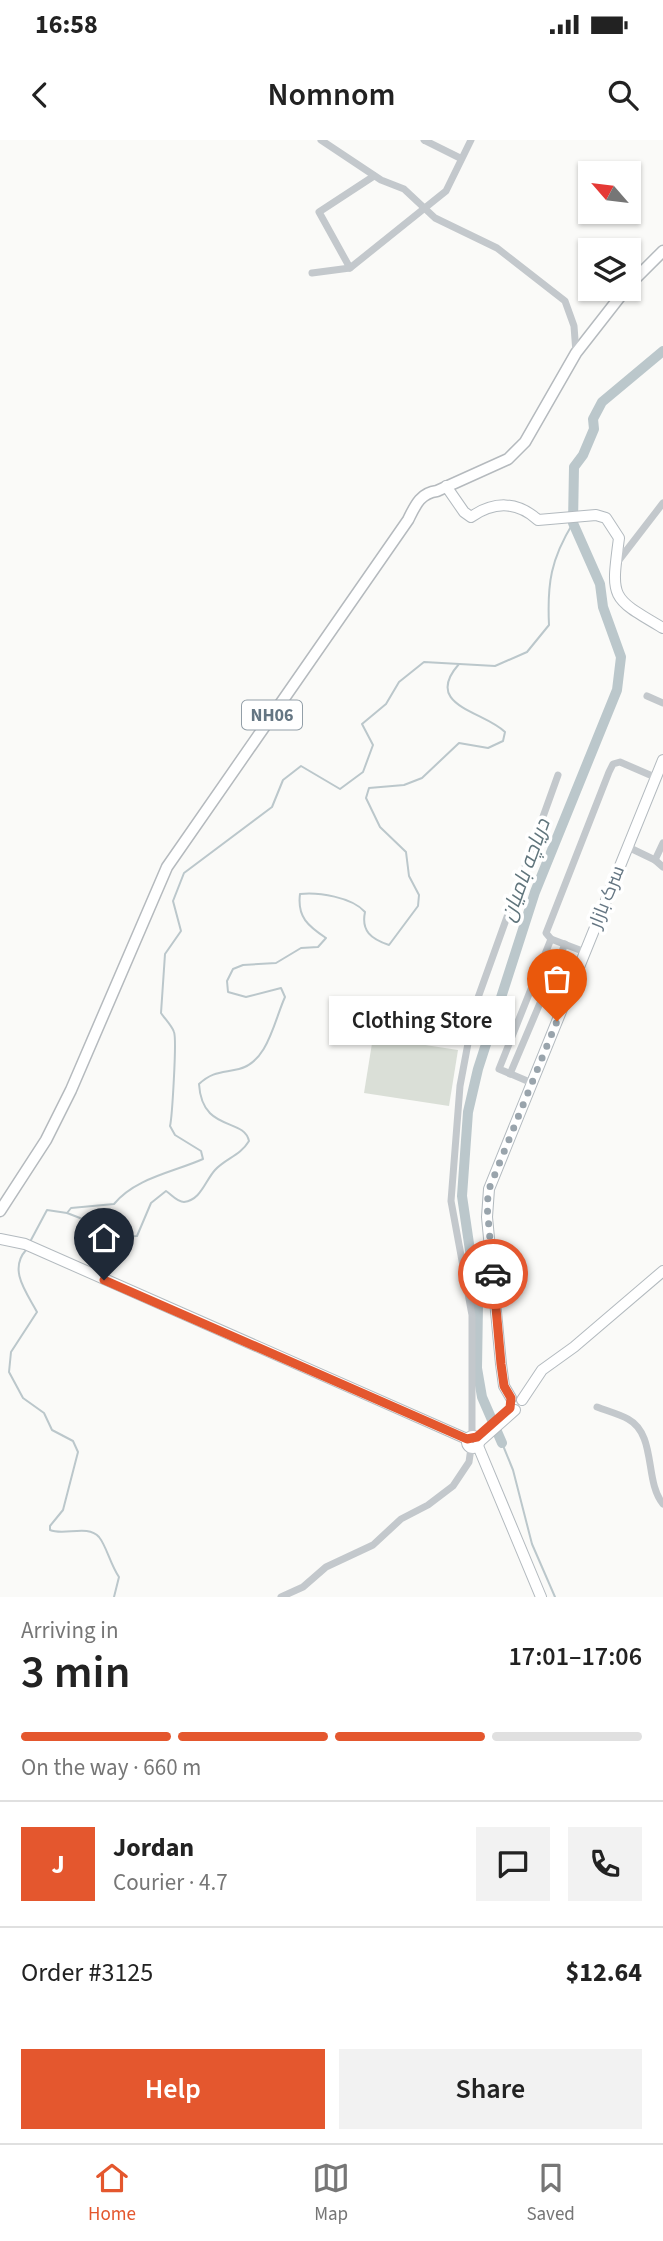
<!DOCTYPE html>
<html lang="en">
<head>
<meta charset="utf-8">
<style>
	:root { --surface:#fff; --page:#f2f2f2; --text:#222; --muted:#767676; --line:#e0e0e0; --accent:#e4572e }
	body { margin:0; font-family:"Source Sans 3",Cairo,sans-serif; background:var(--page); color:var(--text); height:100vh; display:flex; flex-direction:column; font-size:26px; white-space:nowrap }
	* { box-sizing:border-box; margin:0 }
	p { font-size:23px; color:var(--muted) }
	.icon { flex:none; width:38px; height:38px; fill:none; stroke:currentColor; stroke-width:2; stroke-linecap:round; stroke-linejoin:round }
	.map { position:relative; height:1457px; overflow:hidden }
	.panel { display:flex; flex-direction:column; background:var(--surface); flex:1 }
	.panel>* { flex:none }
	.needle { width:46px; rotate:298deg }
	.fabs { position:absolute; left:578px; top:21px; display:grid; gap:14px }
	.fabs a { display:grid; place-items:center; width:63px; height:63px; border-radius:0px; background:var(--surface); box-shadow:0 2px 5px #0004; font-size:35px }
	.pin { position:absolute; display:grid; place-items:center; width:60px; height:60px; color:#fff; margin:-72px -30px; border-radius:50% 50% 50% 0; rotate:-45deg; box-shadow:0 0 7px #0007 }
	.pin .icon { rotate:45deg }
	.courier { position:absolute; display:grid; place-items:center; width:70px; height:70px; margin:-35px; border:5px solid #e4572e; border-radius:50%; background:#fff; color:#222; box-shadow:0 2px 9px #0007 }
	.bubble { position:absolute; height:49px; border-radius:0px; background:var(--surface); box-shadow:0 2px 5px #0004; font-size:23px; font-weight:600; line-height:49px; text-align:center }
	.head em { font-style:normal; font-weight:600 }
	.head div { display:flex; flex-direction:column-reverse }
	.head { display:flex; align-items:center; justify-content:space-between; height:119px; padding:0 21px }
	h1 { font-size:46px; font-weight:600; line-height:52px }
	.bar { display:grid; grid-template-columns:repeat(4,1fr); gap:10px 7px; align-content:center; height:84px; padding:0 21px }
	.bar i { height:9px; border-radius:5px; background:var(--line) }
	.bar .selected { background:var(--accent) }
	.bar p { grid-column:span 4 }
	.line { display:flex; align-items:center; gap:18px; padding:0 21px; border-top:2px solid var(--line) }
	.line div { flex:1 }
	.round { display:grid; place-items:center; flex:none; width:74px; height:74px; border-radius:0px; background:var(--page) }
	.cta { display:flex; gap:14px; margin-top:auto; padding:14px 21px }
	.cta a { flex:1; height:80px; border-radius:0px; background:var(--accent); color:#fff; font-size:28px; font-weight:600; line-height:80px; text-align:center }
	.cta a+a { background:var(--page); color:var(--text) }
	.status { display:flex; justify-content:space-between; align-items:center; height:49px; padding:0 35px; background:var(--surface); direction:ltr }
	.status svg { height:19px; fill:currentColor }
	header { display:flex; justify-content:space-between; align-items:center; height:91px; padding:0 21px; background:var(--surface); font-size:32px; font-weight:600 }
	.tabs { display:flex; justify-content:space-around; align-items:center; height:98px; border-top:2px solid var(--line); background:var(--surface); font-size:19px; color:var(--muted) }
	.tabs a { display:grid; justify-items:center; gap:4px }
	.tabs .selected { color:var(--accent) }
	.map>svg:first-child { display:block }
	.park { fill:#dadfd7 }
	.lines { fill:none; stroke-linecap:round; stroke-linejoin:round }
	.stream { stroke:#bbc7cb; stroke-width:2 }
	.river { stroke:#bbc7cb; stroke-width:10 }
	.secondary-casing { stroke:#b3babf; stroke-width:12 }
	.primary-casing { stroke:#b5babe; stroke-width:13 }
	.street { stroke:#c3c8cc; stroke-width:7 }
	.secondary { stroke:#fff; stroke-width:10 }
	.primary { stroke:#fff; stroke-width:10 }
	.done { stroke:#99a4ac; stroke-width:7; stroke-dasharray:0 12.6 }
	.route { stroke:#e4572e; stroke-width:9 }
	.labels { text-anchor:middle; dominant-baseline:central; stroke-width:7; stroke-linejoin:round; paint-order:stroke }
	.shield { fill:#fff; stroke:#939fa8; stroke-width:2 }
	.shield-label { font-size:18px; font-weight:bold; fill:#657683 }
	.street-label { font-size:19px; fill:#657683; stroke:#fff }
	.water-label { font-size:21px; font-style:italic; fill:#60757c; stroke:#fff }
</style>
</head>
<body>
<div class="status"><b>16:58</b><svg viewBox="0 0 49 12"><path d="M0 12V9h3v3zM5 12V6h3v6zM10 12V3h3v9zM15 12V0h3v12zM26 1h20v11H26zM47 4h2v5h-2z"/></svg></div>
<header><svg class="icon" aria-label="back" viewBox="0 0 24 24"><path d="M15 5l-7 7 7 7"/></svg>Nomnom<svg class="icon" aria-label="search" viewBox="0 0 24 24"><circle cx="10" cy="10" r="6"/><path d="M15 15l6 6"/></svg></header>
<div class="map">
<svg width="663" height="1457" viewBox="0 0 663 1457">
	<rect width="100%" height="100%" fill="#fafaf8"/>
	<path class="park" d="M373,897L458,910L449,966L364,953Z"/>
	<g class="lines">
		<g class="stream">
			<path d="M67,1073L93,1083L111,1097L137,1096L151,1063L166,1051C171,1054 177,1062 184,1062C201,1060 205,1041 215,1030C226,1018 240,1016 249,1001C244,977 202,993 199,944C213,931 222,933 239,929C268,922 274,881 285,857L281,848L246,857L228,852L227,841L233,829L243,825L276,823L301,808L318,807L326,798C308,786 297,777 300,754C318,752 352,757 365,772C361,791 371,799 389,805L418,766L419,755L409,736L406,712L380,687L366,658L369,648L404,645L422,638L459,603L488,608L503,601L505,592C484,571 422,566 459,524"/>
			<path d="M31,1100L47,1070L67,1073L71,1068L114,1064C135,1038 174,1032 203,1019L201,1011L175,995L170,986C172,978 177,900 174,892C172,886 165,879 161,873L165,814L181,791L173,761L184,733L272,667L283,640L301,626L340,649L363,632L373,605L362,584L386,564L399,542L424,522L495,526L527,512L549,485C547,443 551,419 573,383"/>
			<path d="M26,1110C8,1130 27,1153 37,1172L11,1212L9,1232L23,1258L44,1273L52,1290L73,1301L78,1312L63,1370L50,1386V1390C64,1396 88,1384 99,1397C107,1407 110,1424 119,1437L114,1457"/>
			<path d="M502,1303L513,1330L532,1404L555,1457"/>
		</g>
		<path class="river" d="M502,1303L482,1257L477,1228L478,1165L462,1056L468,972L478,929L535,752L617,550L621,517L603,467L600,444L573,383L574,327L583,315L594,289L593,279L602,262L663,211"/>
		<defs>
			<g id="secondary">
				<path d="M446,346L464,372L471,377C494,361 517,361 538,380L596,375L606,378L619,398C611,459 610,457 663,488"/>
				<path d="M0,1099L25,1104L467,1299"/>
				<path d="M511,1258L504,1246L501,1224L487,1077L489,1049L663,620"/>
				<path d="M522,1260L542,1230L574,1207L663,1131"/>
				<circle cx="473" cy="1302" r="6"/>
				<path d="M479,1302L515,1270"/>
				<path d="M478,1306L541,1457"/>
			</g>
			<g id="primary">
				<path d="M628,146L663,111"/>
				<path d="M0,1071L46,1000L71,950L167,727L408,380C415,366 420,353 437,351L508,319L525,302L576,213L626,149"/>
			</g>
		</defs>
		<use href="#secondary" class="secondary-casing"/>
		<use href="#primary" class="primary-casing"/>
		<g class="street">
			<path d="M321,0L381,40L404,49L435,78L497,108L565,161L574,186L576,213"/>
			<path d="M424,0L460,18"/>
			<path d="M350,128L319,72L374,36"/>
			<path d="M312,133L350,128L446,51L471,0"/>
			<path d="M616,424L663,363"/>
			<path d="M647,556L663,563"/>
			<path d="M628,707L655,720L663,703"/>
			<path d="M655,720L663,727"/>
			<path d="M585,812L551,799L546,793L609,632L613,624L620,622L657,638"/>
			<path d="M510,934L565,804"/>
			<path d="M532,943L499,929L551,799"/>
			<path d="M597,1267C607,1271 619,1274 628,1279C657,1295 644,1341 663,1364"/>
			<path d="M472,1296V1175L451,1061L460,946L475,866L558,635"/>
			<path d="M281,1457L303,1447L326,1427L373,1405L401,1379L428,1365L453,1346L469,1322L471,1308"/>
		</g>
		<use href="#secondary" class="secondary"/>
		<use href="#primary" class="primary"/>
	</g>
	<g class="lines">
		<path class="done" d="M493,1134L487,1065L489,1049L557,881"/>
		<path class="route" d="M104,1140L467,1299L477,1297L510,1268L511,1258L504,1246L501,1224L493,1134"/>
	</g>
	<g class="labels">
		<rect class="shield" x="242" y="560.5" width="60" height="29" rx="5"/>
		<g class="shield-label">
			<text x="272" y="575">NH06</text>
		</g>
		<g class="street-label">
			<text transform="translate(607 757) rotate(-68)">سرک بازار</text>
		</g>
		<g class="water-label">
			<text transform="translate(525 730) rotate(-70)">دریاچه بامیان</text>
		</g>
	</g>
</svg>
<div class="fabs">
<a><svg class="needle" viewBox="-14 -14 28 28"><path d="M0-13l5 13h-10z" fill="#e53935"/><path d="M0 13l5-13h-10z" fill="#767676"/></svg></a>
<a><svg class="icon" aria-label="layers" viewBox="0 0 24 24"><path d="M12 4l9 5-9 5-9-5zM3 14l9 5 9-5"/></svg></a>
</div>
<div class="pin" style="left:557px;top:881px;background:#ea580c"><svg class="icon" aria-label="bag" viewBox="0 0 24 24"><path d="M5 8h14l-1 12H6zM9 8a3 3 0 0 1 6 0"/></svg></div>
<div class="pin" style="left:104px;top:1140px;background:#1f2937"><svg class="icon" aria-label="home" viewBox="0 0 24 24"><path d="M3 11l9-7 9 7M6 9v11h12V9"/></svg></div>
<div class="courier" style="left:493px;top:1134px"><svg class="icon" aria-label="car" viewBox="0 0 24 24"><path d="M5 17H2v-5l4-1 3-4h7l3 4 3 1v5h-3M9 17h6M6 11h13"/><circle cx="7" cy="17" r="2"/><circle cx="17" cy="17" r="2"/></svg></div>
<div class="bubble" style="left:329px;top:856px;width:186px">Clothing Store</div>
</div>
<section class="panel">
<div class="head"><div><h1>3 min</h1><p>Arriving in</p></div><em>17:01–17:06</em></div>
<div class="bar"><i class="selected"></i><i class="selected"></i><i class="selected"></i><i></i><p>On the way · 660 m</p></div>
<div class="line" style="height:126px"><b class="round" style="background:var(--accent);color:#fff">J</b><div><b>Jordan</b><p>Courier · 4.7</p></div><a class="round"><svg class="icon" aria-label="chat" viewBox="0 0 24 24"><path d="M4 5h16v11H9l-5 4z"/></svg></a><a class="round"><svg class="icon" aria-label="phone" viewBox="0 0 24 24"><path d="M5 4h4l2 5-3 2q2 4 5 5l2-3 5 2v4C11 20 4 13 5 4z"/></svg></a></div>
<div class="line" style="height:91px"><div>Order #3125</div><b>$12.64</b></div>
<div class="cta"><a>Help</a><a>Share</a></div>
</section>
<nav class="tabs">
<a class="selected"><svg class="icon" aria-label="home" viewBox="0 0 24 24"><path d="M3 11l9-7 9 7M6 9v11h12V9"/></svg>Home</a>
<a><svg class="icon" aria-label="map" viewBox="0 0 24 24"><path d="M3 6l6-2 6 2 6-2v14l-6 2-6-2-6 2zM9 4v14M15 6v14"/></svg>Map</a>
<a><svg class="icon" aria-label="saved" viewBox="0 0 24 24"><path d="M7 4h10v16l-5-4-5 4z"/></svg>Saved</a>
</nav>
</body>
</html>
